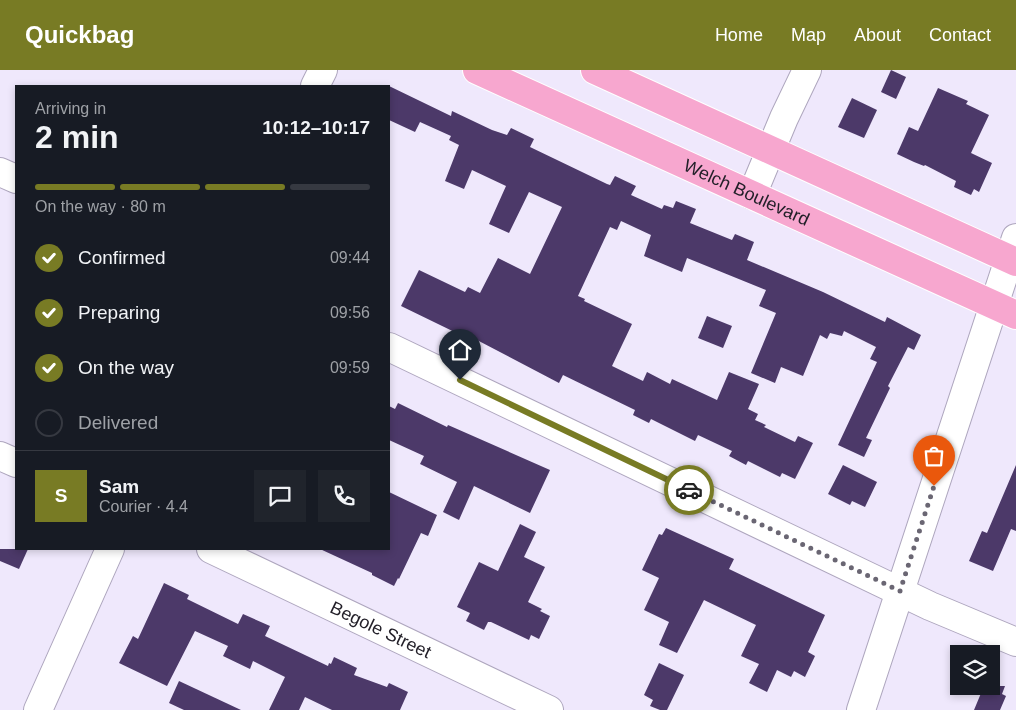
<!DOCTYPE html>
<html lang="en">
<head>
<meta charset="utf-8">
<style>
	:root { --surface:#171b24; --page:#20242c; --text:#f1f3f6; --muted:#9ea1a6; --line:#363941; --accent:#787b24 }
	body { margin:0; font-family:Helvetica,sans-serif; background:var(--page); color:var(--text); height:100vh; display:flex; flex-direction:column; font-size:19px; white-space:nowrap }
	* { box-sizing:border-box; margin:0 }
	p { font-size:16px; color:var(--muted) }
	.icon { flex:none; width:28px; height:28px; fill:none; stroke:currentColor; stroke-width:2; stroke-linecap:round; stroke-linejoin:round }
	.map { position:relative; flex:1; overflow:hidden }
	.drawer { position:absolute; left:15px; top:15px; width:375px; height:465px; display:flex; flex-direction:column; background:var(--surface); border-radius:0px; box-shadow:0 2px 8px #0003 }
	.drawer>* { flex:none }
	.controls { position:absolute; left:950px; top:575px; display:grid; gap:10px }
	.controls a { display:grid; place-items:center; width:50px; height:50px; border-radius:0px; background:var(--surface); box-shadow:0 2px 8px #0003; font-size:25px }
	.pin { position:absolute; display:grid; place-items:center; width:42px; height:42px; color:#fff; margin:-51px -21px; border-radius:50% 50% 50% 0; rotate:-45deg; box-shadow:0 0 5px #0007 }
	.pin .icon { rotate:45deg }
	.courier { position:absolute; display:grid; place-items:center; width:50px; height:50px; margin:-25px; border:4px solid #787b24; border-radius:50%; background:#fff; color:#222; box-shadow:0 1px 6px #0007 }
	.head em { font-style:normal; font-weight:700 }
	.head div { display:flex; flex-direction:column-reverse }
	.head { display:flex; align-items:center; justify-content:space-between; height:85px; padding:0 20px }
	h1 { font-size:32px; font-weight:700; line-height:38px }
	.bar { display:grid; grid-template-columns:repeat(4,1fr); gap:8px 5px; align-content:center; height:60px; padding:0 20px }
	.bar i { height:6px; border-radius:4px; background:var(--line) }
	.bar .active { background:var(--accent) }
	.bar p { grid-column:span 4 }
	.line { display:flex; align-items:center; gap:12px; padding:0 20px; border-top:1px solid var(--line) }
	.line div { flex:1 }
	.round { display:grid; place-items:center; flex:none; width:52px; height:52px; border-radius:0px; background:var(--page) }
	ol { padding:0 20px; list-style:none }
	li { display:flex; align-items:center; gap:15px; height:55px }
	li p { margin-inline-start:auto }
	li .icon { padding:5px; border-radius:50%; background:var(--accent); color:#fff; stroke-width:4 }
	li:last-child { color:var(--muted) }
	li i { width:28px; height:28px; border:2px solid var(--line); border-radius:50% }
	header { display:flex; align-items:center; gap:30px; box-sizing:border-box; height:70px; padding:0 25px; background:var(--accent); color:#fff }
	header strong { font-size:24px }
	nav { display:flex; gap:28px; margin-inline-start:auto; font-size:18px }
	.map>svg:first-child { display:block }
	.building { fill:#4c3969 }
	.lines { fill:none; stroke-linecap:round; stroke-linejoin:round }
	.minor-casing { stroke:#aea6be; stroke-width:30 }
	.major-casing { stroke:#fff; stroke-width:30 }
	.minor { stroke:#fff; stroke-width:28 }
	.major { stroke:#f7a7cf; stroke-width:28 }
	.done { stroke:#6a6673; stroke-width:5; stroke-dasharray:0 9 }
	.route { stroke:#787b24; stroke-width:6 }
	.labels { text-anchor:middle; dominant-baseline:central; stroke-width:5; stroke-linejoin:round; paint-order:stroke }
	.street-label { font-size:18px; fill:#232029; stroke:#faf8fd }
</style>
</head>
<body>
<header>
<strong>Quickbag</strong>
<nav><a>Home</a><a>Map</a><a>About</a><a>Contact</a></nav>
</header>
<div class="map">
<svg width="1016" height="640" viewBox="0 0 1016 640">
	<rect width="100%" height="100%" fill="#efe8fc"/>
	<g class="building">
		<path d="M891,0L906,7L896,29L881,22Z"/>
		<path d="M389,16L451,46L452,41L492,60L507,65L511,58L534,69L530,77L607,114L610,115L615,106L636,116L631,125L662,139L664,135L673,138L676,131L696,139L690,153L732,170L735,164L754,172L747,190L823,222L885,252L887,247L921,265L914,280L908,277L888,316L890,318L866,368L872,370L864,387L838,375L877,292L870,289L876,277L844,261L842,266L830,263L827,269L820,265L803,306L781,297L775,313L751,303L776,243L759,236L766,220L687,188L682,202L644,186L651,165L621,151L617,160L610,157L578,226L585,229L584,231L632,254L612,296L643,311L647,302L670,314L672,309L717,330L729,302L759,314L748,339L758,344L755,350L766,355L764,357L795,372L798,366L813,373L795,409L782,403L780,407L748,391L746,395L729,386L732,381L698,365L695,371L651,349L649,353L633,345L635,340L563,305L559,313L475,269L473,271L401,236L419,200L465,222L468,217L480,223L498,188L530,204L562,137L529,122L509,163L489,154L506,116L472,100L464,119L445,111L459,75L449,70L451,66L420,52L415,62L389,50Z"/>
		<path d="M938,18L968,31L966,34L989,45L971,83L992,93L979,122L974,119L971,125L954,117L956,111L925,95L924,96L914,92L897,84L909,57L918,61Z"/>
		<path d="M852,28L877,40L864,68L838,57Z"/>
		<path d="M707,246L732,256L723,278L698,268Z"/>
		<path d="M398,333L447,357L448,355L550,400L530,443L474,416L459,450L443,442L457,412L420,394L424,386L389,370V336L395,339Z"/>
		<path d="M843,395L877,412L865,437L852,431L850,435L828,424Z"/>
		<path d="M1016,395V461L1011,459L993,501L969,491L982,461L987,463Z"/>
		<path d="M389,422L437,445L428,466L421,463L399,509L398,508L394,516L372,505V503L320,479H389Z"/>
		<path d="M520,454L536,462L524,487L545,497L528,532L542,539L540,541L550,546L539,569L531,565L529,570L491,552H488L484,560L466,551L470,543L457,537L479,492L498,501Z"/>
		<path d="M666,458L734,489L729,499L825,545L808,582L815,586L805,607L794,601L791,607L777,600L767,622L749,613L759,594L741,586L756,555L704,530L677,583L659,575L669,552L644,540L659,508L642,500L659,464L662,465Z"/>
		<path d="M0,479H28L19,499L0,491Z"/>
		<path d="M164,513L189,525L187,529L238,554L243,544L270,556L265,566L328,596L329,593L331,594L334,587L357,598L354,605L387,617L389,613L408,622L400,640H332L305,627L299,640H269L285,607L253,591L250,599L223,586L228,576L195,561L167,616L119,593L133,566L138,569Z"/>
		<path d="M659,593L684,605L667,640H660L650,636L653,630L644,625Z"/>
		<path d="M179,611L241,640H184L169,633Z"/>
		<path d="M984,616H1005L1002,624L1006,626L1000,640H974Z"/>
	</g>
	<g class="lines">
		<defs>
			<g id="minor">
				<path d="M315,16L323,0"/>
				<path d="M0,102L16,109"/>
				<path d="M752,125L784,48L807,0"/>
				<path d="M389,277L930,536L1016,572"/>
				<path d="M0,386L16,393"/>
				<path id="s1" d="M211,479L549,640"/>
				<path d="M38,640L110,479"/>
				<path d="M861,640L1016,168"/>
			</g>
			<g id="major">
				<path id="s2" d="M477,0L1016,245"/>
				<path d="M595,0L1016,192"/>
			</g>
		</defs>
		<use href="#minor" class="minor-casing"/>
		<use href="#major" class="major-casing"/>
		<use href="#minor" class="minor"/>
		<use href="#major" class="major"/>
	</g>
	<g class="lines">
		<path class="done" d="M689,420L900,521L934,416"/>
		<path class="route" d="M460,310L689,420"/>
	</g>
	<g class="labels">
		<g class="street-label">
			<text stroke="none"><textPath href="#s2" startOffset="296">Welch Boulevard</textPath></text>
			<text stroke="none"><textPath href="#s1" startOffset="188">Begole Street</textPath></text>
		</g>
	</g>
</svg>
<div class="controls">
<a><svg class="icon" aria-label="layers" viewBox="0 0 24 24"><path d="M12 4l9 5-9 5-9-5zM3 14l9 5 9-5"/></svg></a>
</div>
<div class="pin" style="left:934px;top:416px;background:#ea580c"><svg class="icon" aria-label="bag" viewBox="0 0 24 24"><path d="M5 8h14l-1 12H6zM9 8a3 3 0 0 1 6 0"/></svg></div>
<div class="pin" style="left:460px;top:310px;background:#1f2937"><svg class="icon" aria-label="home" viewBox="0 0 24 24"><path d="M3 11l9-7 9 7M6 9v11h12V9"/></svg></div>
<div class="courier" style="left:689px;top:420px"><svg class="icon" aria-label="car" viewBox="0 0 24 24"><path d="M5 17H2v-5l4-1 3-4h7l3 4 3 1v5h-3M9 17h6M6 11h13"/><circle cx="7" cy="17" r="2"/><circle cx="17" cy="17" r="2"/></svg></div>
<section class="drawer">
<div class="head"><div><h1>2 min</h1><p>Arriving in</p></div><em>10:12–10:17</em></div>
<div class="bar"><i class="active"></i><i class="active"></i><i class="active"></i><i></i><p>On the way · 80 m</p></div>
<ol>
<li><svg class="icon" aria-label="check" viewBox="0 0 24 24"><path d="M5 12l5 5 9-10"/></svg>Confirmed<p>09:44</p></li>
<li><svg class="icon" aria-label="check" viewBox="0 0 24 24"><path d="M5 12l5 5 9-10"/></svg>Preparing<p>09:56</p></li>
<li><svg class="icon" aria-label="check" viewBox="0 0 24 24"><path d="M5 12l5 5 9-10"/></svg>On the way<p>09:59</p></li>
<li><i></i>Delivered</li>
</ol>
<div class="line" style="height:90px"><b class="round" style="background:var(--accent);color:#fff">S</b><div><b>Sam</b><p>Courier · 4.4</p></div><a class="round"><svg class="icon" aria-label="chat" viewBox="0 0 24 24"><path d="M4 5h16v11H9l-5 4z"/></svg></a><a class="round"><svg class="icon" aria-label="phone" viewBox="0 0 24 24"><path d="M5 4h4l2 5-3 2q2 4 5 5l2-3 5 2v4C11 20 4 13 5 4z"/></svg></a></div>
</section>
</div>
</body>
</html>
